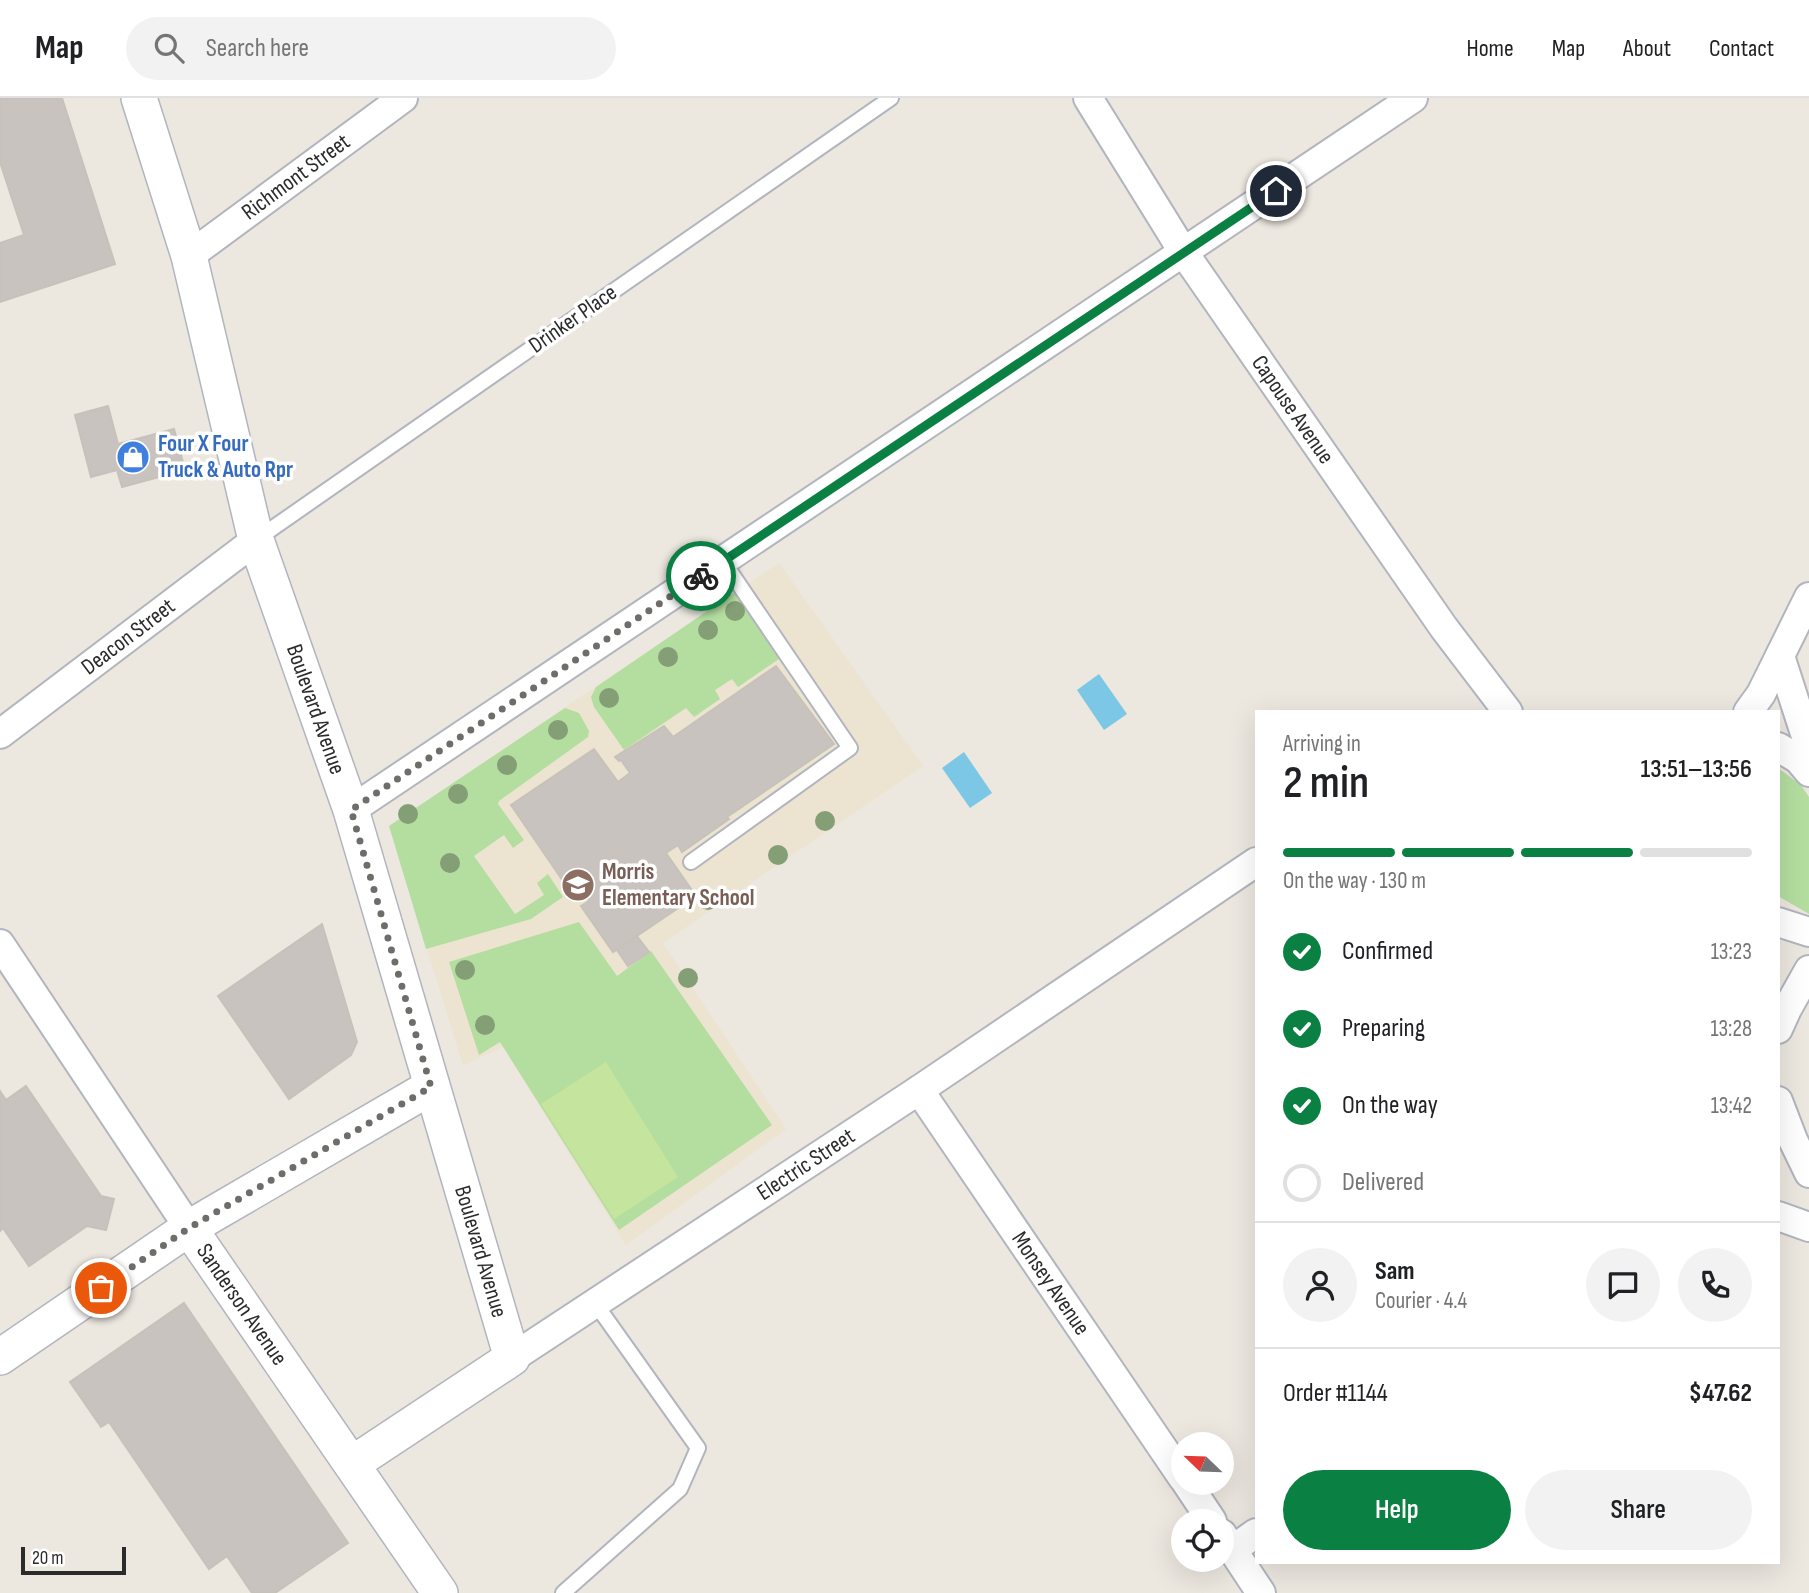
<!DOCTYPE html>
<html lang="en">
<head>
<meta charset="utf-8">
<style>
	:root { --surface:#fff; --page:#f2f2f2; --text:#202124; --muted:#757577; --line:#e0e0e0; --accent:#0b8043 }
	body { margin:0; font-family:"Sofia Sans Condensed",sans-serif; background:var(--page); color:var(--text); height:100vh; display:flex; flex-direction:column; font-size:26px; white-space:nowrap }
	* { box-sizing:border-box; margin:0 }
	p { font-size:23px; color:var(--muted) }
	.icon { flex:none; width:38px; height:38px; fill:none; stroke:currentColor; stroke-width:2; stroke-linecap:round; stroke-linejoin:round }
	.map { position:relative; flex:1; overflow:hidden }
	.panel { position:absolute; left:1255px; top:612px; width:525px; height:854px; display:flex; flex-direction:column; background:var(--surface); border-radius:0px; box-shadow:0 7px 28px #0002 }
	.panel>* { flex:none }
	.needle { width:46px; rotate:293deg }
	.buttons { position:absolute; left:1171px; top:1334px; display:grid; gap:14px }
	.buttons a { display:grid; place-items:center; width:63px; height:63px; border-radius:50%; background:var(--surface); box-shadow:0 7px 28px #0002; font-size:35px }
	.scale { position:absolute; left:21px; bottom:18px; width:105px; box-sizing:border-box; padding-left:7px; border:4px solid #2b2b2b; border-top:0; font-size:19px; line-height:24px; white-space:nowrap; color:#2b2b2b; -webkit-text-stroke:5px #fff; paint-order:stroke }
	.pin { position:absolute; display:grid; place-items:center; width:60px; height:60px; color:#fff; margin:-30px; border:4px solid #fff; border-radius:50%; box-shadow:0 2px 7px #0007 }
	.courier { position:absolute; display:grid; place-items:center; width:70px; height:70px; margin:-35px; border:5px solid #0b8043; border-radius:50%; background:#fff; color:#222; box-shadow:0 2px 9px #0007 }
	.summary em { font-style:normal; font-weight:600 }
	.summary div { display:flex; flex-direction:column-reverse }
	.summary { display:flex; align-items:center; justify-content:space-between; height:119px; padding:0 28px }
	h1 { font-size:46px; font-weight:600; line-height:52px }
	.bar { display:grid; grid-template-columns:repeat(4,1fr); gap:10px 7px; align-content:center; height:84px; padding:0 28px }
	.bar i { height:9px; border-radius:5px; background:var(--line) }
	.bar .selected { background:var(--accent) }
	.bar p { grid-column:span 4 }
	.line { display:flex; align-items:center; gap:18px; padding:0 28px; border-top:2px solid var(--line) }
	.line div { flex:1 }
	.round { display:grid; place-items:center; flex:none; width:74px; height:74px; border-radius:37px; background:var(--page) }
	ol { padding:0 28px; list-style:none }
	li { display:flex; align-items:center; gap:21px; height:77px }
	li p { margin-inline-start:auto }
	li .icon { padding:7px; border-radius:50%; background:var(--accent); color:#fff; stroke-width:4 }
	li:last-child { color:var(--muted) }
	li i { width:38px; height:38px; border:4px solid var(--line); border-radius:50% }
	.primary-button { display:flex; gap:14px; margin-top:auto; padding:14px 28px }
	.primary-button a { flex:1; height:80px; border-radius:42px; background:var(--accent); color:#fff; font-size:28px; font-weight:600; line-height:80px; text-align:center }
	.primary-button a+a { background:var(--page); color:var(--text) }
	header { display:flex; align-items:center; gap:42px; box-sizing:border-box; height:98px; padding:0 35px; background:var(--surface); border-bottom:2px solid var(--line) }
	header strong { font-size:33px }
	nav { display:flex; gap:38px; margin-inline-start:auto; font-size:24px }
	.search { width:490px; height:63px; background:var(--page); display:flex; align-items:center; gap:18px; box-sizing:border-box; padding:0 24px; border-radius:38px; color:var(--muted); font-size:26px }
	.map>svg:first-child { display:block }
	.education { fill:#ece3d0 }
	.green { fill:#b4dea0 }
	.pitch { fill:#c5e49d }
	.water { fill:#7bc7e5 }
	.building { fill:#c8c3be; stroke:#c7c2b9; stroke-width:2 }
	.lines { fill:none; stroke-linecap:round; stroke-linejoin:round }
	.service-casing { stroke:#b2b5be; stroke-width:18 }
	.minor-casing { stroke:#b2b5be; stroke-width:32 }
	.tertiary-casing { stroke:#b2b5be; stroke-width:38 }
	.service { stroke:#fff; stroke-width:14 }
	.minor { stroke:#fff; stroke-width:28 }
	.tertiary { stroke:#fff; stroke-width:35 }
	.tree { fill:#849e76 }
	.done { stroke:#6f6d6a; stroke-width:7; stroke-dasharray:0 12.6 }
	.route { stroke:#0b8043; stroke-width:9 }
	.labels { text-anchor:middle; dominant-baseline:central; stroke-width:7; stroke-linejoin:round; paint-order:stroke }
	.street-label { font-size:23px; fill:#2b2b2b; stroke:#fff }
	.shop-label { font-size:23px; font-weight:bold; fill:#366cbe; stroke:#fff; text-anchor:start }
	.education-label { font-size:23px; font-weight:bold; fill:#785e54; stroke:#fff; text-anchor:start }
</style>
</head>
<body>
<header>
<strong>Map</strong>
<div class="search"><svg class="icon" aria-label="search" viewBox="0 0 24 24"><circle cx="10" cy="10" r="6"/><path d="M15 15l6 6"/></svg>Search here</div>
<nav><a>Home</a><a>Map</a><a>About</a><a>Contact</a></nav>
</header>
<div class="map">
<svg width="1809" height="1495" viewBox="0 0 1809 1495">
	<rect width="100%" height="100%" fill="#ece7df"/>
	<path class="education" d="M779,465L923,668L663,845L786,1031L626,1147L503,949L463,967L389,728Z"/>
	<g class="green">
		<path d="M735,494L779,561L738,589L732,581L715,592L720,601L694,619L686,610L624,652L594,609L591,599L596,589Z"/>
		<path d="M565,610L579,615L589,633L588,639L499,703L498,706L524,742L513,750L504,737L474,758L515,816L544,797L537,785L548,776L563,799L531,821L426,851L389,728Z"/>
		<path d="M1778,670L1801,687L1809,699V816L1778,798Z"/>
		<path d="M579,824L617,878L651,853L772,1027L619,1132L500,944L479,957L449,864Z"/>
	</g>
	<path class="pitch" d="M606,964L678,1079L614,1121L541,1006Z"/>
	<g class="water">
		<path d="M1099,576L1127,616L1104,632L1077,592Z"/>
		<path d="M964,654L992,695L970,710L942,670Z"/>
	</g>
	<g class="building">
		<path d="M0,0H62L115,166L0,204V145L24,137L0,64Z"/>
		<path d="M108,308L118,346L174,331L185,372L122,389L117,372L91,379L75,317Z"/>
		<path d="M776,568L834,646L727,719L729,721L682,754L678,747L666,755L696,798L613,854L581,808L589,803L580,790L572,796L511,707L594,651L618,684L630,675L621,662L619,663L615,659L664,628L673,639Z"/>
		<path d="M322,826L357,944L351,957L289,1001L218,898Z"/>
		<path d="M637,838L649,854L628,868L617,852Z"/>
		<path d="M26,988L101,1098L114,1101L106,1132L87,1128L29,1168L3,1130L0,1133V993L6,1002Z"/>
		<path d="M184,1205L348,1445L275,1495H252L227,1458L209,1471L109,1324L101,1329L70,1284Z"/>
	</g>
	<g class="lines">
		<defs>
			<g id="service">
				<path d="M257,441L891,0"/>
				<path d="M691,764L850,650L723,463"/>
				<path d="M563,1495L680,1391L698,1350L595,1205"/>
			</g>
			<g id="minor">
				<path id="s1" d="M1088,0L1184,155L1444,530L1508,614"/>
				<path id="s2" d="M189,158L403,0"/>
				<path d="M1780,558L1809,648"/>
				<path d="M1748,614L1761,596L1809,499"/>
				<path id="s3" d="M0,636L256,442"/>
				<path d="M1778,649L1798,661L1809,674"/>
				<path d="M351,712L1413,0"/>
				<path d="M1778,824L1809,834"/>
				<path d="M0,846L189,1130"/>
				<path d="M1778,931L1787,911L1809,872"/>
				<path id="s4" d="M919,992L1183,1380"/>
				<path d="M1778,1003L1793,1042L1809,1075"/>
				<path d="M1778,1118L1809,1129"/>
				<path id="s5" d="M512,1260L919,992L1256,764"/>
				<path d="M1186,1384L1212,1423"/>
				<path d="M1222,1436L1261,1495"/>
				<path d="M1232,1452L1256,1435"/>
			</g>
			<g id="tertiary">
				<path id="s6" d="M139,0L189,158L256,442L351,712L512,1260L352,1366"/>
				<path id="s7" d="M189,1130L440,1495"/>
				<path d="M0,1259L189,1130L431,989"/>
			</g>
		</defs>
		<use href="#service" class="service-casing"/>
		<use href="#minor" class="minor-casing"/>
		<use href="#tertiary" class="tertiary-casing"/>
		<use href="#service" class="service"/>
		<use href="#minor" class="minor"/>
		<use href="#tertiary" class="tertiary"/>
	</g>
	<g class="tree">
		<circle cx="735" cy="513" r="10"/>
		<circle cx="708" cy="532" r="10"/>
		<circle cx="668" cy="559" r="10"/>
		<circle cx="609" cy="600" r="10"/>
		<circle cx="558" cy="632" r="10"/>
		<circle cx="507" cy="667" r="10"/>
		<circle cx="458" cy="696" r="10"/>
		<circle cx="408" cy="716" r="10"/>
		<circle cx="825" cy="723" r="10"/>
		<circle cx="778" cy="757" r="10"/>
		<circle cx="450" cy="765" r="10"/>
		<circle cx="708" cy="802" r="10"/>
		<circle cx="465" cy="872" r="10"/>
		<circle cx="688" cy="880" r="10"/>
		<circle cx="485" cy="927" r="10"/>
	</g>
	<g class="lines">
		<path class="done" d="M101,1190L189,1130L431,989L351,712L701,478"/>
		<path class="route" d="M701,478L1276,93"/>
	</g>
	<defs>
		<symbol id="shop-disc" viewBox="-11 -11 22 22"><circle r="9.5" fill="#3f7fe0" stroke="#fff"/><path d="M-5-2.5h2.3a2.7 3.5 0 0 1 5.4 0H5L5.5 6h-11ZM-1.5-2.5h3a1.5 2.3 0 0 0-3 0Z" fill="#fff"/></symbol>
		<symbol id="school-disc" viewBox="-11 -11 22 22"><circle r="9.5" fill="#8d6e63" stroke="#fff"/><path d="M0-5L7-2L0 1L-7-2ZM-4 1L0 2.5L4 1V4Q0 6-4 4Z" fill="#fff"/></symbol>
	</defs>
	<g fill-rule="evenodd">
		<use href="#shop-disc" x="114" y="340" width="38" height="38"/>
		<use href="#school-disc" x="559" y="768" width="38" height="38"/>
	</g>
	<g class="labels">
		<g class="street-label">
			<text stroke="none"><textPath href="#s2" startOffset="133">Richmont Street</textPath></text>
			<text transform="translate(573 221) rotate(-35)">Drinker Place</text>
			<text stroke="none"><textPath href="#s1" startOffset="373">Capouse Avenue</textPath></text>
			<text stroke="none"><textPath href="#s3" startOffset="161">Deacon Street</textPath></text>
			<text stroke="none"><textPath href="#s6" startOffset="637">Boulevard Avenue</textPath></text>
			<text stroke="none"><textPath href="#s5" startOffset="352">Electric Street</textPath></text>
			<text stroke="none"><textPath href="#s6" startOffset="1204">Boulevard Avenue</textPath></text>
			<text stroke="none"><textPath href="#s4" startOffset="234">Monsey Avenue</textPath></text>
			<text stroke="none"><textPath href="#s7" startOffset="93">Sanderson Avenue</textPath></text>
		</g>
		<g class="shop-label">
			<text x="158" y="346">Four X Four<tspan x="158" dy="26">Truck &amp; Auto Rpr</tspan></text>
		</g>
		<g class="education-label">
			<text x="602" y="774">Morris<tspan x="602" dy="26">Elementary School</tspan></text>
		</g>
	</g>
</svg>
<div class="buttons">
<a><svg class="needle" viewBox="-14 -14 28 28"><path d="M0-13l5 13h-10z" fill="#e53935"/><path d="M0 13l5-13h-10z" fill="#757577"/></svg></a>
<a><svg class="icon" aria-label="locate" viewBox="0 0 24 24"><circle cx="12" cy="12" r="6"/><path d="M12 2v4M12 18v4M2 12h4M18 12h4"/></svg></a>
</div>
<div class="scale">20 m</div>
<div class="pin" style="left:101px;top:1190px;background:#ea580c"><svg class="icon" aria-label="bag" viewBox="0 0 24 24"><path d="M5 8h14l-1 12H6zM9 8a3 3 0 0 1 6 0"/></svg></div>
<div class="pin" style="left:1276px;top:93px;background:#1f2937"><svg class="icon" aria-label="home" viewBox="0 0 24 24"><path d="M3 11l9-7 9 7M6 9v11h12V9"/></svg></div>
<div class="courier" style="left:701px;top:478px"><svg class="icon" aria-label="bike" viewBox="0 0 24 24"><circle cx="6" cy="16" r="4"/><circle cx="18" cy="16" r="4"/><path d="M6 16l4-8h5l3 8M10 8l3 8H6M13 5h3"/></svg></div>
<section class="panel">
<div class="summary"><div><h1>2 min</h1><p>Arriving in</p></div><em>13:51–13:56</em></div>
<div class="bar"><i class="selected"></i><i class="selected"></i><i class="selected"></i><i></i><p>On the way · 130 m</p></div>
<ol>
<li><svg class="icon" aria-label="check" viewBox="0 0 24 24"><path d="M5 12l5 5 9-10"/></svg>Confirmed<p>13:23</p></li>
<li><svg class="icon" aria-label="check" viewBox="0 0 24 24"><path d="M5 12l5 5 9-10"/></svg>Preparing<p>13:28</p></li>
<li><svg class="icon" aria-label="check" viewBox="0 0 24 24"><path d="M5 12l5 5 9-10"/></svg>On the way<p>13:42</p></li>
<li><i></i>Delivered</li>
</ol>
<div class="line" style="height:126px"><a class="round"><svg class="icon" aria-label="person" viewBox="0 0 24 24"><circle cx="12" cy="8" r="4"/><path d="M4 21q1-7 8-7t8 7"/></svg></a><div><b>Sam</b><p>Courier · 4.4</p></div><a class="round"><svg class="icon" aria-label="chat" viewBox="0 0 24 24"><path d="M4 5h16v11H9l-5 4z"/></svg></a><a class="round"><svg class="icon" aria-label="phone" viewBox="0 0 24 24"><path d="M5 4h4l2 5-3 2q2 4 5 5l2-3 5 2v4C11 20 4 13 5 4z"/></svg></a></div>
<div class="line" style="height:91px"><div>Order #1144</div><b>$47.62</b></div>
<div class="primary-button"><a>Help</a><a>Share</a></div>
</section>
</div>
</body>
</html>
